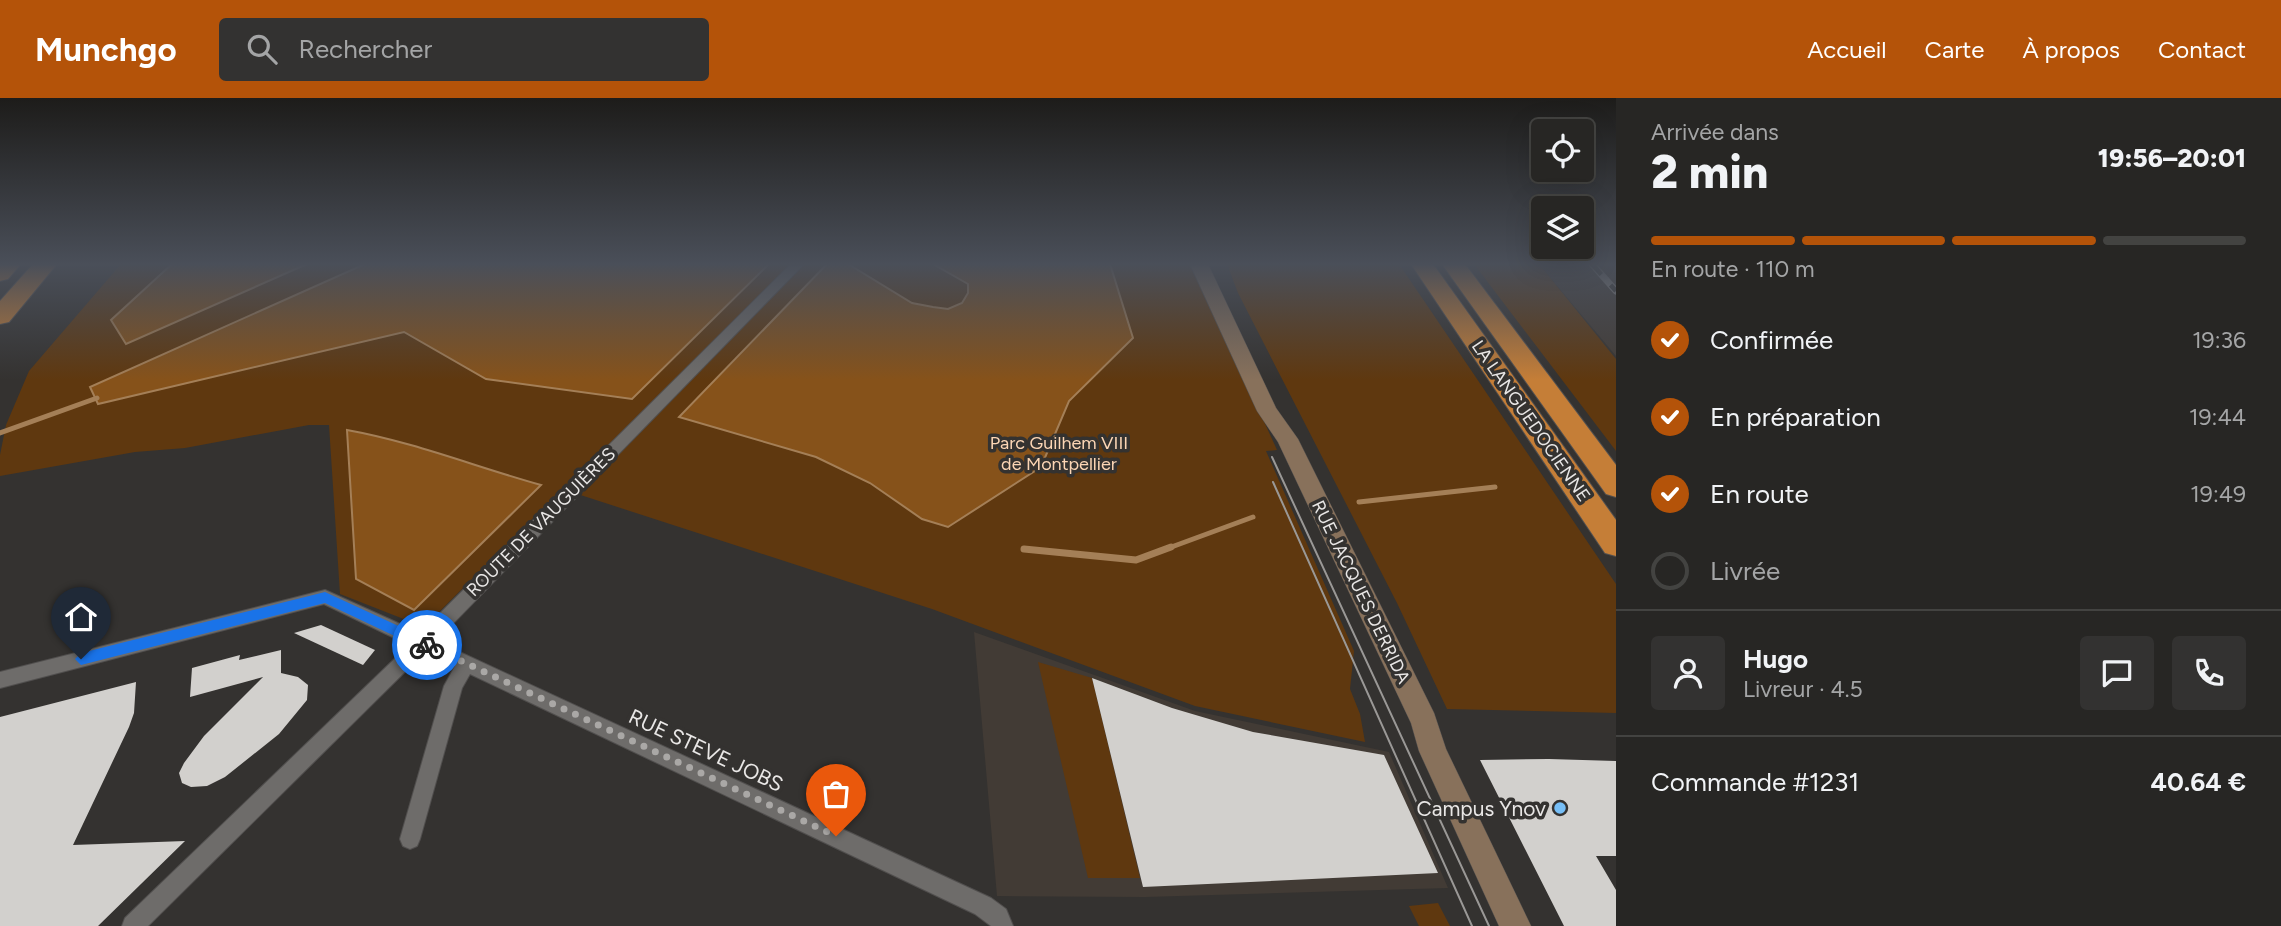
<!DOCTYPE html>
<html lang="fr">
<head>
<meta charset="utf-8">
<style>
	:root { --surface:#272624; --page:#333231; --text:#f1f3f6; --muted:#a4a5a6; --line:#434341; --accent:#b45309 }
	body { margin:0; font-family:Figtree,sans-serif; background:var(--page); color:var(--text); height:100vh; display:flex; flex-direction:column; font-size:26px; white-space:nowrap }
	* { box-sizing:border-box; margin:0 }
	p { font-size:23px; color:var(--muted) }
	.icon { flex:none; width:38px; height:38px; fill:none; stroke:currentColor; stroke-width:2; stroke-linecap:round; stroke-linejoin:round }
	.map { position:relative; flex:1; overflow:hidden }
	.drawer { display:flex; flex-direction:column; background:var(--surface); width:665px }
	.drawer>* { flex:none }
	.fabs { position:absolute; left:1531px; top:21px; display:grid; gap:14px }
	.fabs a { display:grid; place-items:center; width:63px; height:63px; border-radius:7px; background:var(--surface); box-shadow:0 7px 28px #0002,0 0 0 2px var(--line); font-size:35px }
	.pin { position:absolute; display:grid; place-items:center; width:60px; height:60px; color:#fff; margin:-72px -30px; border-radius:50% 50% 50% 0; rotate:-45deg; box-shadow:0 0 7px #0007 }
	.pin .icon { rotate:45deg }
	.courier { position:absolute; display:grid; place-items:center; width:70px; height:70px; margin:-35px; border:5px solid #1a73e8; border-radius:50%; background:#fff; color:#222; box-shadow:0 2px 9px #0007 }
	.summary em { font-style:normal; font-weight:800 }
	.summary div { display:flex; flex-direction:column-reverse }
	.summary { display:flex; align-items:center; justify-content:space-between; height:119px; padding:0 35px }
	h1 { font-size:46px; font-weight:800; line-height:52px }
	.bar { display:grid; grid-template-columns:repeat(4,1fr); gap:10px 7px; align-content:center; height:84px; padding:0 35px }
	.bar i { height:9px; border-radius:5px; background:var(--line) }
	.bar .current { background:var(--accent) }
	.bar p { grid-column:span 4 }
	.line { display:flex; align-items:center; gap:18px; padding:0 35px; border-top:2px solid var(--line) }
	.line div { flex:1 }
	.round { display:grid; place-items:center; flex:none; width:74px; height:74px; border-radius:7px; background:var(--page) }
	ol { padding:0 35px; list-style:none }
	li { display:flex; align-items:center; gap:21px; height:77px }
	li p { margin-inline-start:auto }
	li .icon { padding:7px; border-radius:50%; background:var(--accent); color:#fff; stroke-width:4 }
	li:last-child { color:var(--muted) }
	li i { width:38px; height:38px; border:4px solid var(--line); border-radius:50% }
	header { display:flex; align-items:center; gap:42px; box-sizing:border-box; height:98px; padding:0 35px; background:var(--accent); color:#fff }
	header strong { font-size:33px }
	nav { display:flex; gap:38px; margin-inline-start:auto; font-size:24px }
	.search { width:490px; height:63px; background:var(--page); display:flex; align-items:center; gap:18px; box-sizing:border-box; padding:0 24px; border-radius:7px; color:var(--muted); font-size:26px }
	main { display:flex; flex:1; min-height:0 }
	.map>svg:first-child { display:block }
	.built { fill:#423b35 }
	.green { fill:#5f380f }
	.water { fill:#86521a; stroke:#a47f57; stroke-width:2 }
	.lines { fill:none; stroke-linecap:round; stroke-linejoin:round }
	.stream-far1 { stroke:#a47f57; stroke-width:5 }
	.stream { stroke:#a47f57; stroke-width:7 }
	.building { fill:#d2d0cd }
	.street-casing { stroke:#514f4e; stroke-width:2 }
	.secondary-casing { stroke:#514f4e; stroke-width:1 }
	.highway-casing { stroke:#514f4e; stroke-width:2 }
	.street { fill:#6e6c6a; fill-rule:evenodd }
	.secondary { fill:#88715b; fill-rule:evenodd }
	.highway { fill:#c57e37; fill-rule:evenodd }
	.tram { stroke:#9a9896; stroke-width:2 }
	.rail-casing { stroke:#9a9896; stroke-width:7 }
	.rail { stroke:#343230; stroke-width:4.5; stroke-dasharray:14; stroke-linecap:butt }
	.route { fill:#1a73e8 }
	.done { stroke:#aaa8a6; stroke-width:7; stroke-dasharray:0 12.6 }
	.poi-dot { fill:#77bff7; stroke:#343230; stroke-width:2.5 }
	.labels { text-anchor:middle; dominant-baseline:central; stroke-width:7; stroke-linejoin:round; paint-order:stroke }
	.street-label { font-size:18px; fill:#e9e7e6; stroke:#343230 }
	.park-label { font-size:18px; fill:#fcd6b5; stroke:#343230 }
	.near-street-label { font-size:21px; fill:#e9e7e6; stroke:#343230 }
	.near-poi-label { font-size:21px; fill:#e9e7e6; stroke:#343230; text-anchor:end }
</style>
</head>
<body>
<header>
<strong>Munchgo</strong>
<div class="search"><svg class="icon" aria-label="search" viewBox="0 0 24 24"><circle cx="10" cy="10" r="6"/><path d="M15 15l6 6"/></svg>Rechercher</div>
<nav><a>Accueil</a><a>Carte</a><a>À propos</a><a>Contact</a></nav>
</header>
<main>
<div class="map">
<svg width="1616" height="828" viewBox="0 0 1616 828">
	<rect width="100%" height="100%" fill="#343230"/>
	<g class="built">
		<path d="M1539,166H1616V258Z"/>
		<path d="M974,534L1195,613L1389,654L1448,790L1145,799L997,798Z"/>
	</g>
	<g class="green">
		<path d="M121,166H1193L1277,352L1266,353L1354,553L1350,591L1360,616L1365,644L1195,608L932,511L562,391L424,529L340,496L329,327H309L185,350L135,354L0,378V357L6,327L29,273Z"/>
		<path d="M1227,166H1399L1616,486V615L1447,611L1397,505L1238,195Z"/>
		<path d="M1474,166H1539L1616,261V353Z"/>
		<path d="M1038,564L1092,580L1140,780H1088Z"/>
		<path d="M1438,805L1450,828H1419L1409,808Z"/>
	</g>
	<g class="water">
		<path d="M172,166H307L126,246L111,222Z"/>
		<path d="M365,166H769L632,301L486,281L404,234L98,306L90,289Z"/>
		<path d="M827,166H848L912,205L933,209L948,211L962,205L968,195V186L933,166H1110L1133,240L1069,303L1041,369L948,429L922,421L870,385L816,359L679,319Z"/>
		<path d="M347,332C414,344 476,369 541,387L414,512L356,481Z"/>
	</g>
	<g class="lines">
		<g class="stream-far1">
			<path d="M0,335L97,300"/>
			<path d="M1359,404L1495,389"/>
			<path d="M1166,451L1253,419"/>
		</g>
		<path class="stream" d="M1024,451L1136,462L1171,449"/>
	</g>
	<g class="building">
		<path d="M321,527L375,552L363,567L294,535Z"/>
		<path d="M281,552V575L298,579L308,587L307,602L279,636L225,679L207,688L191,689L182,685L179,675L184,665L204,638L263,579L190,599L192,570L240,557L239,562Z"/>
		<path d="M1092,580L1172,610L1253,634L1384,657L1438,775L1143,789Z"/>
		<path d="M136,584L134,615L129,629L73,747L185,743L98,828H0V619Z"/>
		<path d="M1549,661L1616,663V758H1596L1616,792V828H1564L1480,662Z"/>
	</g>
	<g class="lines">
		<defs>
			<path id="street" d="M791,166H804L436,543L991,800L1006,811L1013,828H991L975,816L470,576L462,590L420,741L417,748L410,751L403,748L400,741L444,588L455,568L425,554L148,828H122L125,820L409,547L324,506L0,590V574L325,492L420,535Z"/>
			<path id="secondary" d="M1190,166H1208L1276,310L1298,341L1434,615L1446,651L1531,828H1499L1419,653L1411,625L1278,344L1257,313Z"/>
			<g id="highway">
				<path d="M0,166H21L8,181L0,183Z"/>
				<path d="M33,166H57L9,224L0,226V203Z"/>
				<path d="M1411,166H1433L1616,422V458L1605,455Z"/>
				<path d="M1442,166H1465L1616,367V399L1606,396Z"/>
			</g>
		</defs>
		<use href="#street" class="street-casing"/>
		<use href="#secondary" class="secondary-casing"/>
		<use href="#highway" class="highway-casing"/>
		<use href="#street" class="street"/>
		<use href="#secondary" class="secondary"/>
		<use href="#highway" class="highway"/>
		<g class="tram">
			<path d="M1272,359L1489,828"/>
			<path d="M1273,384L1472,828"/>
		</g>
		<defs>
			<path id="rail" d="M1592,166L1616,193"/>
		</defs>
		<use href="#rail" class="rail-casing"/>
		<use href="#rail" class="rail"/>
	</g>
	<linearGradient id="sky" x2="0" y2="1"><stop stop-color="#1d1c1a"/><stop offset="0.59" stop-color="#4a4f59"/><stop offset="1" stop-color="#4a4f59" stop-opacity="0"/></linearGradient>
	<rect width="1616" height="282" fill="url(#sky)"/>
	<path class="route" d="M325,494L431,543V551H422L325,505L81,567L75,561L81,555Z"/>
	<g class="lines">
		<path class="done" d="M427,547L836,738"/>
	</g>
	<circle class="poi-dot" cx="1560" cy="710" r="7"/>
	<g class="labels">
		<g class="street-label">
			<text transform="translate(1531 323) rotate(55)">LA LANGUEDOCIENNE</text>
			<text transform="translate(541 424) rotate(-45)">ROUTE DE VAUGUIÈRES</text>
			<text transform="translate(1361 494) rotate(64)">RUE JACQUES DERRIDA</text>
		</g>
		<g class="park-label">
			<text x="1059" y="345">Parc Guilhem VIII<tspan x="1059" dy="21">de Montpellier</tspan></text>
		</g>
		<g class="near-street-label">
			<text transform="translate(706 652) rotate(25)">RUE STEVE JOBS</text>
		</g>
		<g class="near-poi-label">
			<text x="1546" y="710">Campus Ynov</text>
		</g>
	</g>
</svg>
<div class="fabs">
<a><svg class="icon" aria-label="locate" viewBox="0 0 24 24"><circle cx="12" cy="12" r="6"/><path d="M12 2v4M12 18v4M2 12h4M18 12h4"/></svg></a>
<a><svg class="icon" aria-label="layers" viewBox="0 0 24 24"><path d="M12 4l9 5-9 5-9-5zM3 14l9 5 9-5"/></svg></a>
</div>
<div class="pin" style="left:836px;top:738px;background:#ea580c"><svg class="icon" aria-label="bag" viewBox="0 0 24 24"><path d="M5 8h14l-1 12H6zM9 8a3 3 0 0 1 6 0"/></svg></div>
<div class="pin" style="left:81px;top:561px;background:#1f2937"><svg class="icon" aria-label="home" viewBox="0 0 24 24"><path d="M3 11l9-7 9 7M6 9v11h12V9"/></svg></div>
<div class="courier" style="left:427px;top:547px"><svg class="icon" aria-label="bike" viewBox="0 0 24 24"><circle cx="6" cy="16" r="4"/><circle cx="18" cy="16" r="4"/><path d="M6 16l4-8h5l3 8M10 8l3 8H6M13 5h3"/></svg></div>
</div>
<section class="drawer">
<div class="summary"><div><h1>2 min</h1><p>Arrivée dans</p></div><em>19:56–20:01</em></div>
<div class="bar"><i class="current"></i><i class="current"></i><i class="current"></i><i></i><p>En route · 110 m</p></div>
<ol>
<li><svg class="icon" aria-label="check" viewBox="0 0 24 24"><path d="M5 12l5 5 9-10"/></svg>Confirmée<p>19:36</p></li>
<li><svg class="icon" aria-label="check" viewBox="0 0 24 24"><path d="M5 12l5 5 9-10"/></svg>En préparation<p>19:44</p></li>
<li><svg class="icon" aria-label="check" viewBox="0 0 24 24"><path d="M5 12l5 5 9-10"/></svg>En route<p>19:49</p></li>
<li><i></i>Livrée</li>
</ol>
<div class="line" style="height:126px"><a class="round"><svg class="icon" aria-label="person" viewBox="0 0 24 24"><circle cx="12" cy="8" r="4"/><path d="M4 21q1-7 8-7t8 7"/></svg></a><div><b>Hugo</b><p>Livreur · 4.5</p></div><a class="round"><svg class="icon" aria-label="chat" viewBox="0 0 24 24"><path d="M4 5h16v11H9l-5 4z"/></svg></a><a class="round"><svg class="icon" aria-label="phone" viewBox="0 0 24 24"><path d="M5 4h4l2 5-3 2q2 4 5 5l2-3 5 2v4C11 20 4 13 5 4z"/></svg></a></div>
<div class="line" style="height:91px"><div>Commande #1231</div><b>40.64 €</b></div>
</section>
</main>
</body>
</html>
